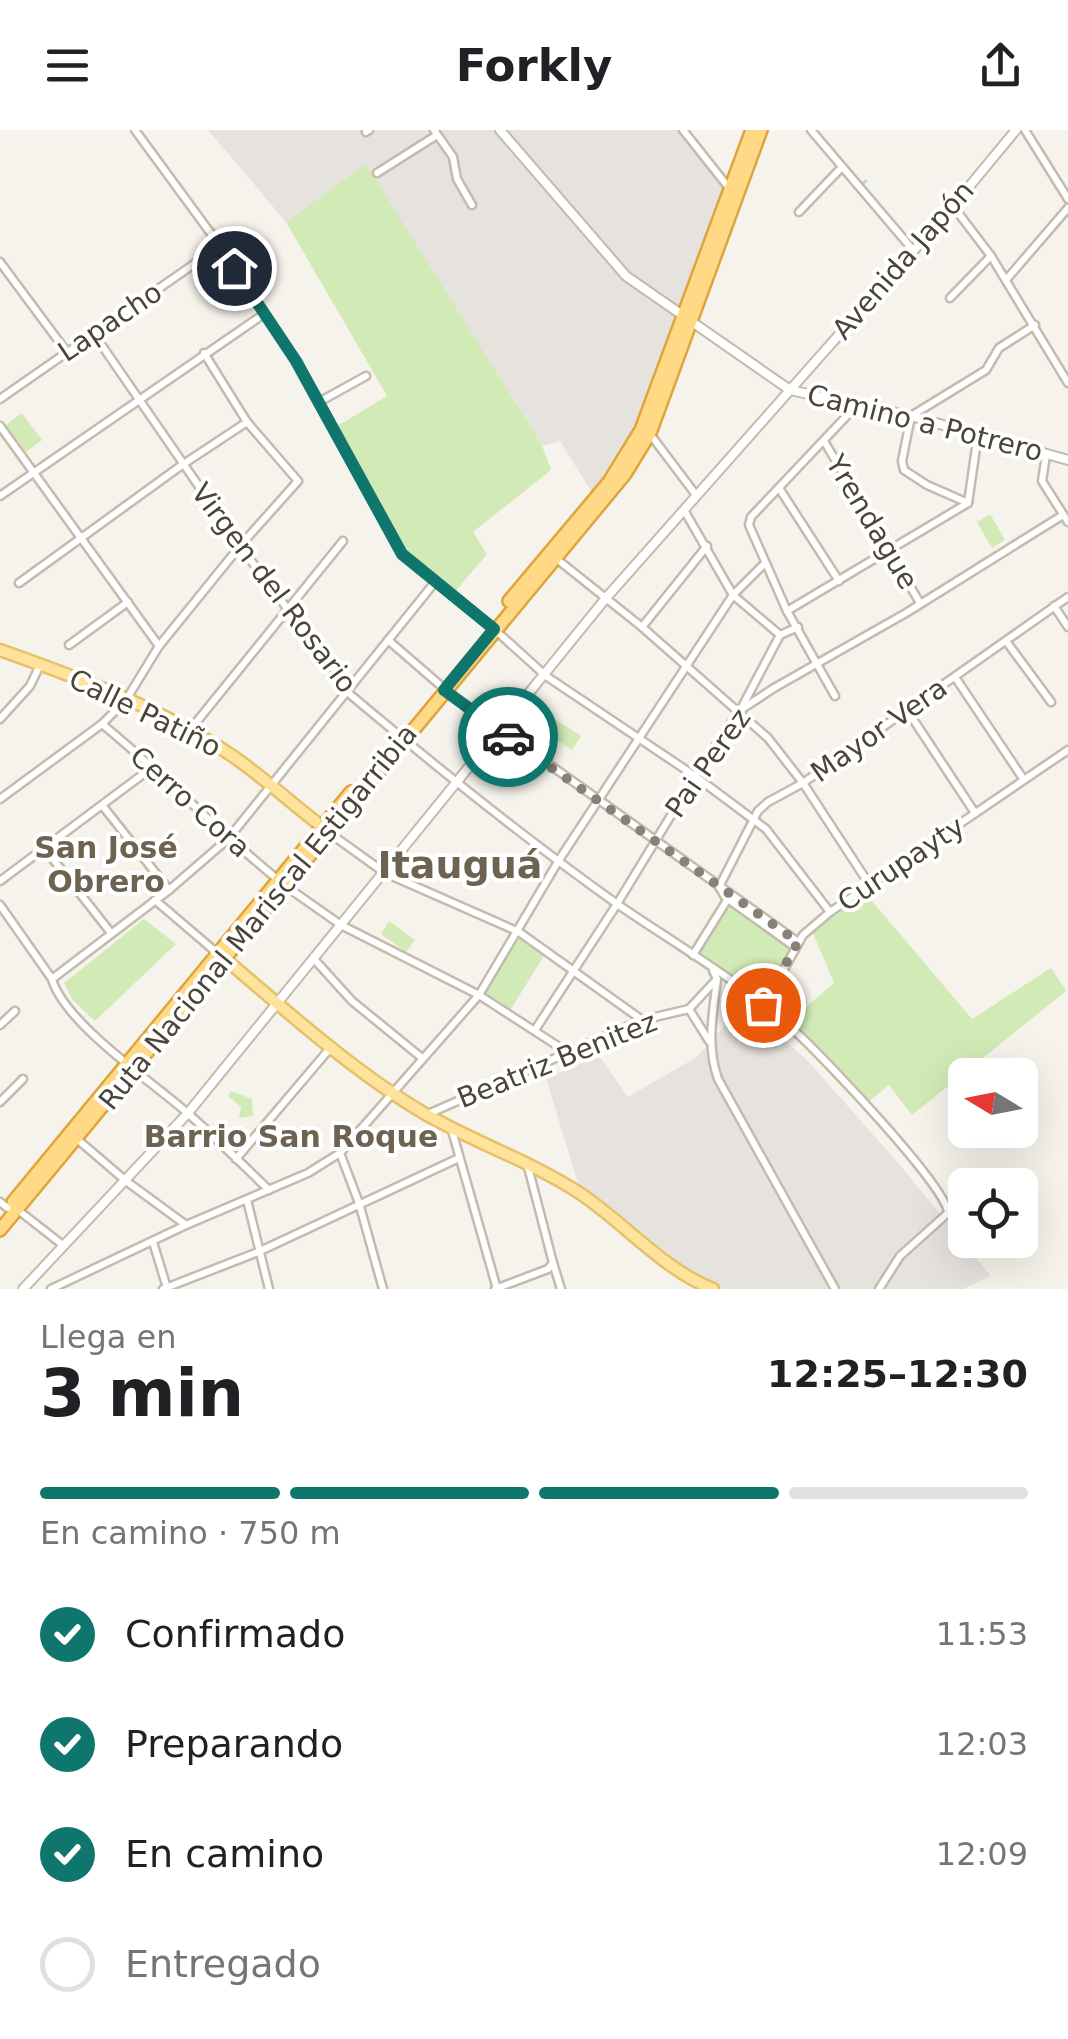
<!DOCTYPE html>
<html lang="es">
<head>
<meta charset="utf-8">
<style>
	:root { --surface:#fff; --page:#f6f6f6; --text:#202124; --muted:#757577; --line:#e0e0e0; --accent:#0f766e }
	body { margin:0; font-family:"DejaVu Sans",sans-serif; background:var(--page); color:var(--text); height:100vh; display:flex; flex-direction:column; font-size:38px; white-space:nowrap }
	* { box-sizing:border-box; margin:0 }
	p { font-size:32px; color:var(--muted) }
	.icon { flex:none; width:55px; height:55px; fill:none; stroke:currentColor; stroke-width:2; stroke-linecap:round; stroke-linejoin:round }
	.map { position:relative; height:1159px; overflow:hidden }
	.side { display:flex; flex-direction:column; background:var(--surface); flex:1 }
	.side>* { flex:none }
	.needle { width:65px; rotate:280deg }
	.fabs { position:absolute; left:948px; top:928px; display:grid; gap:20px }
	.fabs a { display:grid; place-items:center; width:90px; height:90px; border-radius:15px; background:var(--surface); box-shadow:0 10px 40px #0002; font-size:50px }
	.pin { position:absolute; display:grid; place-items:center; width:85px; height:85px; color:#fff; margin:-42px; border:5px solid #fff; border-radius:50%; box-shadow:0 2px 10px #0007 }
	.courier { position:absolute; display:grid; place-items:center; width:100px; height:100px; margin:-50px; border:8px solid #0f766e; border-radius:50%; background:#fff; color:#222; box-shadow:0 2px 12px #0007 }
	.summary em { font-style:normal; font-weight:600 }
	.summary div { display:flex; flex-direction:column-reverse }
	.summary { display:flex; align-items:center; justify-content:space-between; height:170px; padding:0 40px }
	h1 { font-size:65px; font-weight:600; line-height:75px }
	.bar { display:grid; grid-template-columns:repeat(4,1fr); gap:15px 10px; align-content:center; height:120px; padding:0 40px }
	.bar i { height:12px; border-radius:8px; background:var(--line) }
	.bar .current { background:var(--accent) }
	.bar p { grid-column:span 4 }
	ol { padding:0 40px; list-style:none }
	li { display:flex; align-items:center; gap:30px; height:110px }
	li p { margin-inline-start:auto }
	li .icon { padding:10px; border-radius:50%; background:var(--accent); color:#fff; stroke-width:4 }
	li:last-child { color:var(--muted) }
	li i { width:55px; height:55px; border:5px solid var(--line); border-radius:50% }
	header { display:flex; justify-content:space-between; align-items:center; height:130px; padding:0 40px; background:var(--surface); font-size:45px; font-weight:600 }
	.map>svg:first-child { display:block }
	.industrial { fill:#e6e2dd }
	.green { fill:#d2eab5 }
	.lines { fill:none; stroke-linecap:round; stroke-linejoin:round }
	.stream { stroke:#a9d4f2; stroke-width:2.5 }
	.minor-casing { stroke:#c2bbae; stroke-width:11 }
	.tertiary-casing { stroke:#c2bbae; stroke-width:12 }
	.primary-casing { stroke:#e6c16a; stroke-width:15 }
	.trunk-casing { stroke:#e0a43c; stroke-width:16 }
	.minor { stroke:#fff; stroke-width:6 }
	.tertiary { stroke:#fff; stroke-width:8 }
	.primary { stroke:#ffe39c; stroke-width:10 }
	.trunk { stroke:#ffd985; stroke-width:11 }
	.done { stroke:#878178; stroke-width:10; stroke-dasharray:0 18 }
	.route { stroke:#0f766e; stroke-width:12 }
	.labels { text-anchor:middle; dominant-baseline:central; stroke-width:8; stroke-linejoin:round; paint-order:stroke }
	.street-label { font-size:28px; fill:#4b4439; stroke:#fff }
	.neighbourhood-label { font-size:30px; font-weight:bold; fill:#6e6250; stroke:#fff }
	.district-label { font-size:38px; font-weight:bold; fill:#6e6250; stroke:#fff }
</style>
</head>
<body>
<header><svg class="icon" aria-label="menu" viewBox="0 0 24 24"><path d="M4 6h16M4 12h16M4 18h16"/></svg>Forkly<svg class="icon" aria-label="share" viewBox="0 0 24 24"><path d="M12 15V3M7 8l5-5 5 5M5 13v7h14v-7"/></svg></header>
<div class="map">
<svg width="1068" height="1159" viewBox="0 0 1068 1159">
	<rect width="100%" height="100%" fill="#f6f3ec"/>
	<g class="industrial">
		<path d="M208,0H680L726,58L635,308L594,366L560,311L543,316L366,35L286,92Z"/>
		<path d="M743,875L806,929L900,1035L991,1146L963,1159H724L685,1141L580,1060L546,948L599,926L628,967L697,927Z"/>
	</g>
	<g class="green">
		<path d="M366,34L541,313L551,340L473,402L487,424L453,464L401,422L334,298L387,266L286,92Z"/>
		<path d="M22,283L42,310L26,322L6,295Z"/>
		<path d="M990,384L1005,410L992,418L977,392Z"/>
		<path d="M556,590L581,606L572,620L548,604Z"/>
		<path d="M866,764L972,889L1051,838L1066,861L912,985L889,955L867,973L790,891L834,853L812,801Z"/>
		<path d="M731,773L792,817L763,874L696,825Z"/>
		<path d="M144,789L176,814L95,891L72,869L64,853Z"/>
		<path d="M389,791L415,810L406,822L381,804Z"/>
		<path d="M519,807L545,824L511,879L485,863Z"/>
		<path d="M231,961L252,969L253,986L239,988L241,977L228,966Z"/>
	</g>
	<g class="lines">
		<path class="stream" d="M862,54L866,51"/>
		<defs>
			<g id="minor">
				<path d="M135,0L220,116L296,231L402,425L494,499L546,546L695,646L766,699L830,782"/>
				<path d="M434,0L453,27L457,49L472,75"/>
				<path d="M683,0L729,58"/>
				<path d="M811,0L913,120"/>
				<path d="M1025,0L1068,69"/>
				<path d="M366,2L369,0"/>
				<path d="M377,43L437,5"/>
				<path d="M953,76L991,126L1068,253"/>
				<path d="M799,82L842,37"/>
				<path d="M0,132L66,221"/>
				<path d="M1006,150L1068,78"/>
				<path d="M950,168L991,126"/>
				<path d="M94,204L240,416L336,543L346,561C435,636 525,709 620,776C680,817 745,854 798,904C824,928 947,1057 948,1083L900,1126L879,1159"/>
				<path d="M0,269L220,116"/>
				<path d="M319,272L366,246"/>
				<path d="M0,296L159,516"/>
				<path d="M650,304L696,365"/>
				<path d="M824,311L920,473"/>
				<path d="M1046,325L1042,351L1068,392"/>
				<path d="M779,358L839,451"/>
				<path d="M0,366L264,184"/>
				<path d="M968,373L927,355L904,340L902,331L911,286L986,240L999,218L1035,195"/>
				<path d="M684,380L733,465L780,505"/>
				<path d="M553,426L642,497L768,608L803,653L869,754"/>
				<path d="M19,453L182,335L247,292"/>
				<path d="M1054,476L1068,497"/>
				<path d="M787,481L968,373L978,304"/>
				<path d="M642,497L707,416"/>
				<path d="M388,510L440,555"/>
				<path d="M1006,511L1051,572"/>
				<path d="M69,515L128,472"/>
				<path d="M955,547L1024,650"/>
				<path d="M445,560L798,812"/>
				<path d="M835,566L787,481L749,395L751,387L857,275"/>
				<path d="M743,575L780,505L798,497"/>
				<path d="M907,580L975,683"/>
				<path d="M0,589L30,556L40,535"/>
				<path d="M102,594C163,644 217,700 277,749"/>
				<path d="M190,600L343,411"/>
				<path d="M0,669L102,594L126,570L159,516L240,416L298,351L247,292L204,223"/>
				<path d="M102,675L169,760"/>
				<path d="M328,702L385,743L519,802L642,890"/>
				<path d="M45,719L111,803"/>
				<path d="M0,751L154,636"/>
				<path d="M284,755L341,795L479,865L567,922"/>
				<path d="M719,757L758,681L768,672L803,653L1068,467"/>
				<path d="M720,758L725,767L795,817"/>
				<path d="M155,770L217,823"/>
				<path d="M0,775L52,849C64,892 148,949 184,980C213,1005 241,1033 269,1060"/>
				<path d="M693,825L729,767"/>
				<path d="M314,829L352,871L422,928"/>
				<path d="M713,841L717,849C713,884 706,915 718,949L835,1159"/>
				<path d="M52,849L169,760L228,709L435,452"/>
				<path d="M764,875L803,805L830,782L1068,620"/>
				<path d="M0,895L15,881"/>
				<path d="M535,900L617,774L695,646L739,581L774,558L906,483L1063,385"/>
				<path d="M709,911L689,879L716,850"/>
				<path d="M0,972L23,949"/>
				<path d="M428,984L642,890L689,879"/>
				<path d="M451,997L497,1159"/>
				<path d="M77,1009L126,1051L186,1095"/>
				<path d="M340,1023L359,1073L383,1159"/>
				<path d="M236,1029L332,916"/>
				<path d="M247,1070L269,1159"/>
				<path d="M0,1072L8,1078"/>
				<path d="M18,1080L64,1116"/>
				<path d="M153,1112L167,1158"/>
				<path d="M553,1133L561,1159"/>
				<path d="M51,1159L186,1095L308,1043L340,1023L479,865L559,730L733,465L765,433"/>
				<path d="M163,1159L258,1122L459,1028"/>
				<path d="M495,1159L548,1139L553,1133L527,1033"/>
			</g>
			<g id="tertiary">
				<path d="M500,0L626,146L790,260L911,286L1068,330"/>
				<path d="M23,1159L188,983L606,468L953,76L1016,0"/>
			</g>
			<g id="primary">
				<path d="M0,520C79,548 161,578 231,625C265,648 295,677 328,701"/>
				<path d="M218,823C282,877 350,939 422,982C473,1012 528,1030 578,1062C624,1092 662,1139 713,1159"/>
			</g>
			<g id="trunk">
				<path d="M509,471L609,352L641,300L752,0"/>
				<path d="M13,1072L351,662"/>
				<path d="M0,1100L625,344L650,303L761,0"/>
			</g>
		</defs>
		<use href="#minor" class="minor-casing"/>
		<use href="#tertiary" class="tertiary-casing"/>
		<use href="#primary" class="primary-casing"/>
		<use href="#trunk" class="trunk-casing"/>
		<use href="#minor" class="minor"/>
		<use href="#tertiary" class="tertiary"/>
		<use href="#primary" class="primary"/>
		<use href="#trunk" class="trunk"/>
	</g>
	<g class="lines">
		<path class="done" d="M508,607L798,812L763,875"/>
		<path class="route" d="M234,138L296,231L402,424L494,499L444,560L508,607"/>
	</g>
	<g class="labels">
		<g class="street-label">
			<text transform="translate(903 130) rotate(-49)">Avenida Japón</text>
			<text transform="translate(110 192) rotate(-34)">Lapacho</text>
			<text transform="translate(925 293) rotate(14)">Camino a Potrero</text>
			<text transform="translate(872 392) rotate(59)">Yrendague</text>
			<text transform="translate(274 458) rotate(53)">Virgen del Rosario</text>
			<text transform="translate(145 583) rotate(26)">Calle Patiño</text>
			<text transform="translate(879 600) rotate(-35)">Mayor Vera</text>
			<text transform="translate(708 633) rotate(-55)">Pai Perez</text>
			<text transform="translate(190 672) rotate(42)">Cerro Cora</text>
			<text transform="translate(901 734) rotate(-34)">Curupayty</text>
			<text transform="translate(258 787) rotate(-51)">Ruta Nacional Mariscal Estigarribia</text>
			<text transform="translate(557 930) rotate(-22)">Beatriz Benitez</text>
		</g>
		<g class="neighbourhood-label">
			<text x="106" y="717">San José<tspan x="106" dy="34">Obrero</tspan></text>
			<text x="291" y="1006">Barrio San Roque</text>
		</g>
		<g class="district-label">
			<text x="460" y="735">Itauguá</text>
		</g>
	</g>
</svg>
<div class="fabs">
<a><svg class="needle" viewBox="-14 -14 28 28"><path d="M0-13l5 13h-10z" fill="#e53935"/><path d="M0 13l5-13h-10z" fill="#757577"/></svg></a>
<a><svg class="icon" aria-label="locate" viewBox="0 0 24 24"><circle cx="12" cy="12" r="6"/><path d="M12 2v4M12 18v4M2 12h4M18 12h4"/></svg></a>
</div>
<div class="pin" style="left:763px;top:875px;background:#ea580c"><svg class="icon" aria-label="bag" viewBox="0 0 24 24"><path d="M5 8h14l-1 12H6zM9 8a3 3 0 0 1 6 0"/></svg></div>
<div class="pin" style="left:234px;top:138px;background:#1f2937"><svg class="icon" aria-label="home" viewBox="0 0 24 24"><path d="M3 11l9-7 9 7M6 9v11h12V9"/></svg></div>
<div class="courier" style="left:508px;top:607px"><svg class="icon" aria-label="car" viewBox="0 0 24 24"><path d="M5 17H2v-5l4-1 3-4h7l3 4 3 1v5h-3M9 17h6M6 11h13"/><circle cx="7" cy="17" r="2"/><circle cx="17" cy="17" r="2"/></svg></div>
</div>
<section class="side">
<div class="summary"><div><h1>3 min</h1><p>Llega en</p></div><em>12:25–12:30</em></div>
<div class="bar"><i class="current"></i><i class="current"></i><i class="current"></i><i></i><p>En camino · 750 m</p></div>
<ol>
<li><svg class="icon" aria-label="check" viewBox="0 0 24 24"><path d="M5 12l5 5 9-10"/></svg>Confirmado<p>11:53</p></li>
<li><svg class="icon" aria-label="check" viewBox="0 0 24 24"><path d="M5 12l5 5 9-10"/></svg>Preparando<p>12:03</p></li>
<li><svg class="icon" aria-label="check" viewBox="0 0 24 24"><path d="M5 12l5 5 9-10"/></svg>En camino<p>12:09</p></li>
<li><i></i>Entregado</li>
</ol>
</section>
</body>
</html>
